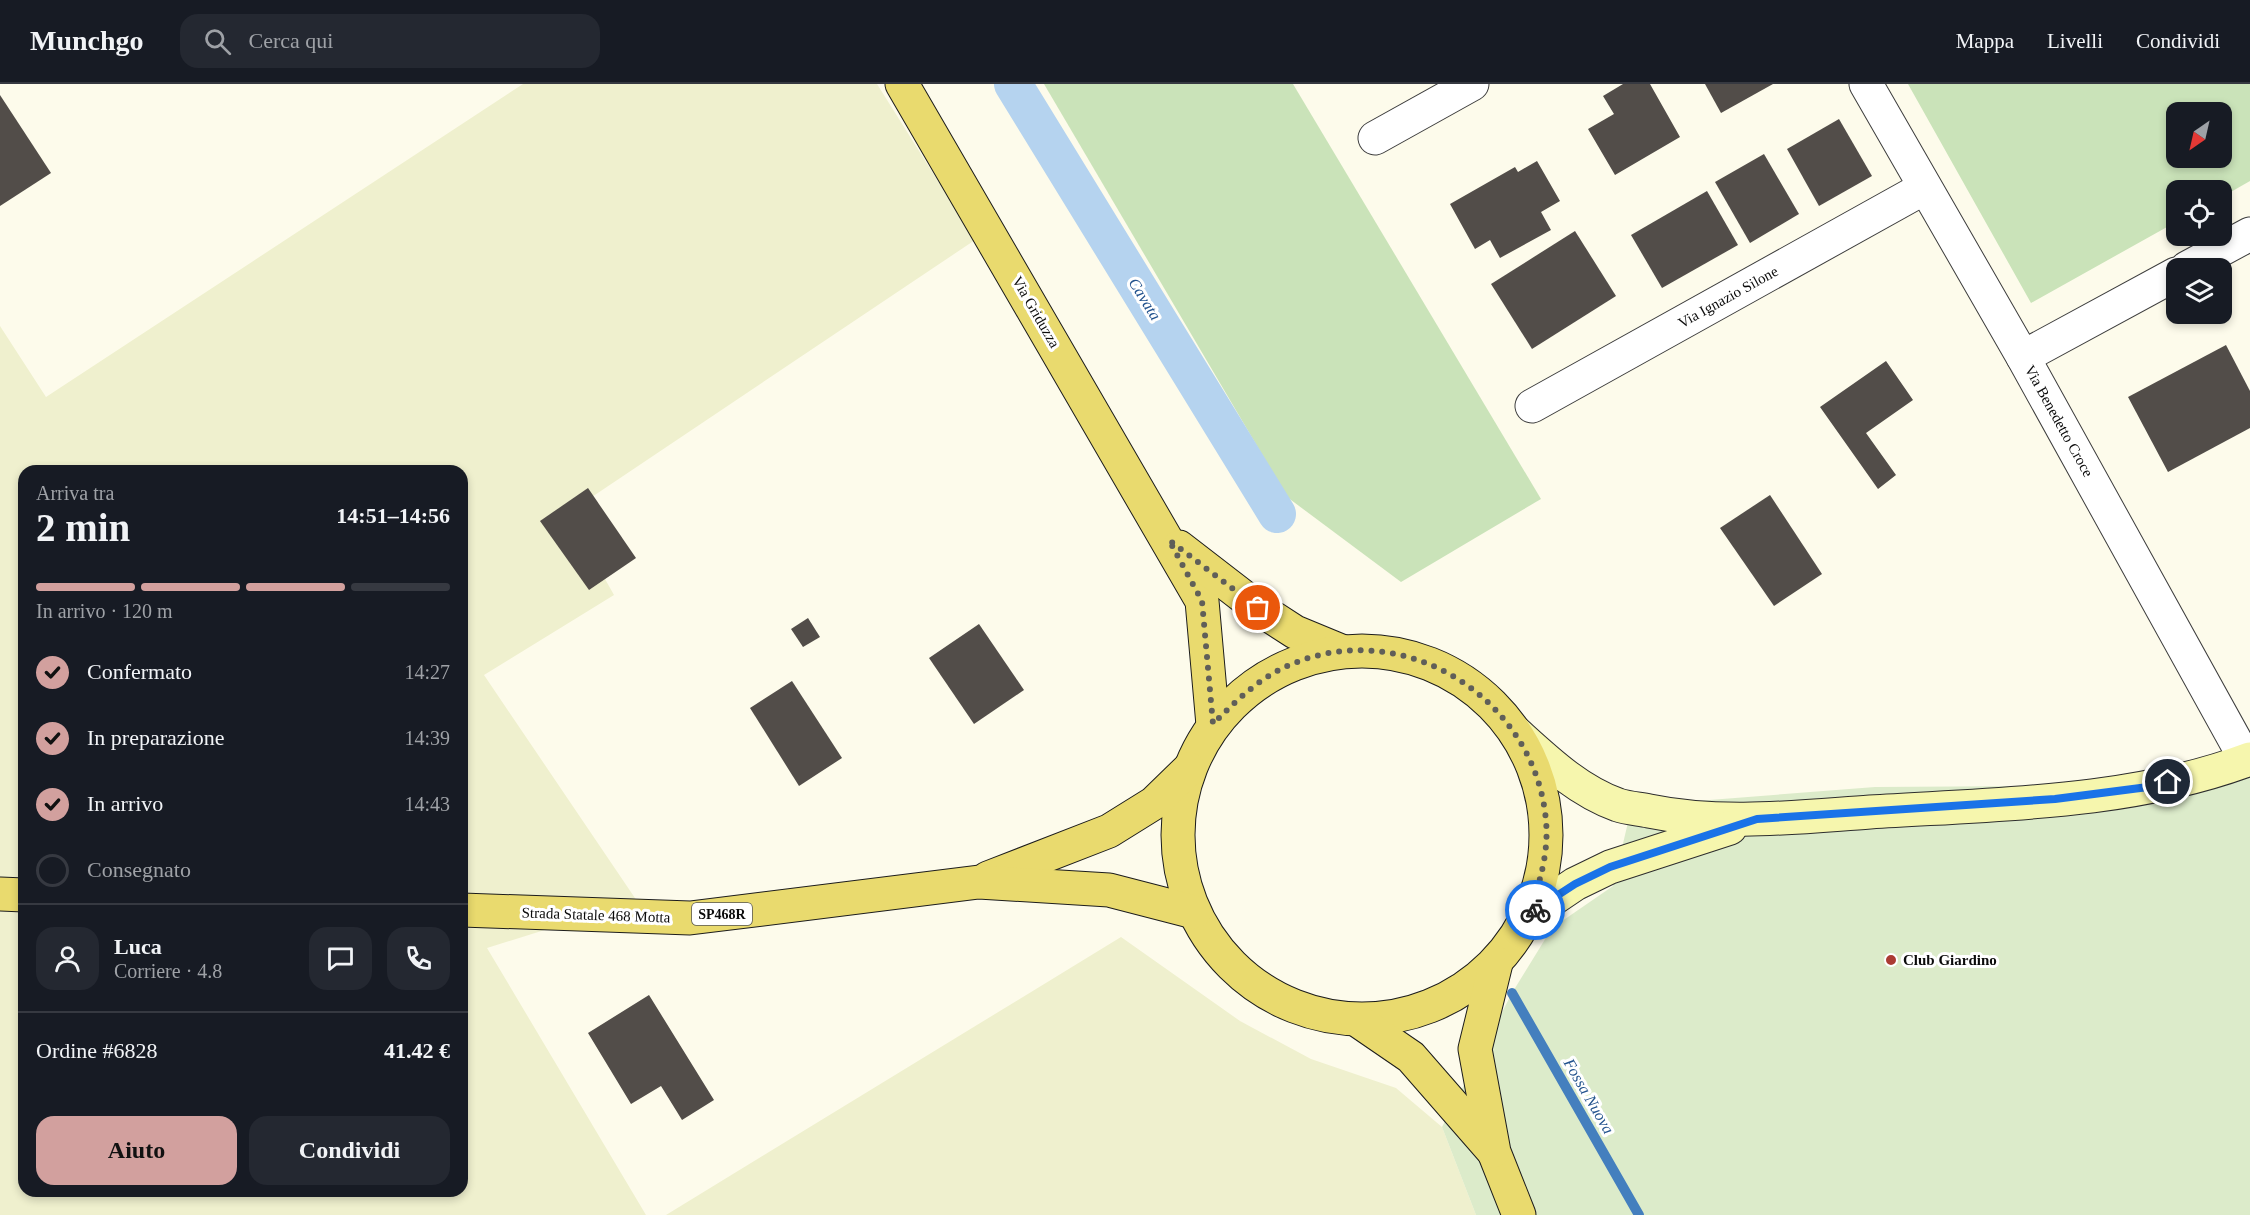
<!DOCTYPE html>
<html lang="it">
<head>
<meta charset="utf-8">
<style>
	:root { --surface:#171b24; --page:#242831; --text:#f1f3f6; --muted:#9ea1a6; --line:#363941; --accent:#d2a09e }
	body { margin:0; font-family:Georgia,serif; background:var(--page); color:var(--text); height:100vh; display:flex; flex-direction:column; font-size:22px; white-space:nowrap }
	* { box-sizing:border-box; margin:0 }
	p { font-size:20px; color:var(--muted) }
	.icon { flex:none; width:33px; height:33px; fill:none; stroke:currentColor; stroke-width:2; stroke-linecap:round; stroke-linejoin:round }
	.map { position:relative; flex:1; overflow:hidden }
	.sheet { position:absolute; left:18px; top:381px; width:450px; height:732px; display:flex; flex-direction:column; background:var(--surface); border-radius:18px; box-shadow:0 3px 9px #0003 }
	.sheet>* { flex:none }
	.needle { width:39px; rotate:214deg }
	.tools { position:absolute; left:2166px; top:18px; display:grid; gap:12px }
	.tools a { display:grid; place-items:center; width:66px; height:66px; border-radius:12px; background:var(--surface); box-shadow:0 3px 9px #0003; font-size:30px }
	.pin { position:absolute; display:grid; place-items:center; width:51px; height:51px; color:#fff; margin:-26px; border:3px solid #fff; border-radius:50%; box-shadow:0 2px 6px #0007 }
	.courier { position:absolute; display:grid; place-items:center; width:60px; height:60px; margin:-30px; border:4px solid #1a73e8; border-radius:50%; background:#fff; color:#222; box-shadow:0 2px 8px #0007 }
	.summary em { font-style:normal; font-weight:800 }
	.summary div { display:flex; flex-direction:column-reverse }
	.summary { display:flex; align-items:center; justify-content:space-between; height:102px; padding:0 18px }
	h1 { font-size:39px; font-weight:800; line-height:45px }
	.bar { display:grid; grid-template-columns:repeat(4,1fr); gap:9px 6px; align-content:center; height:72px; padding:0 18px }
	.bar i { height:8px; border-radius:4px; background:var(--line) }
	.bar .selected { background:var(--accent) }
	.bar p { grid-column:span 4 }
	.line { display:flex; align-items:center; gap:15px; padding:0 18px; border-top:2px solid var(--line) }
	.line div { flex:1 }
	.round { display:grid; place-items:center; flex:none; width:63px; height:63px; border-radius:18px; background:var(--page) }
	ol { padding:0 18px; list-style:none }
	li { display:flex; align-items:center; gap:18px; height:66px }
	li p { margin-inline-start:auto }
	li .icon { padding:6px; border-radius:50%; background:var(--accent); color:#111; stroke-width:4 }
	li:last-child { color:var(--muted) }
	li i { width:33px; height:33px; border:3px solid var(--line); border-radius:50% }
	.button { display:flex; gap:12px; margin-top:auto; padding:12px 18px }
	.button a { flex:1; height:69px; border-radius:18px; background:var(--accent); color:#111; font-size:24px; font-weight:800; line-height:69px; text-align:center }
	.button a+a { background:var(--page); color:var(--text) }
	header { display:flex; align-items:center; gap:36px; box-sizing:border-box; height:84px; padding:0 30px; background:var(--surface); border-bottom:2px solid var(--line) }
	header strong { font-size:28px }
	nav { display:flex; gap:33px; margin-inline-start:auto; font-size:21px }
	.search { width:420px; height:54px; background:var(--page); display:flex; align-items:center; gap:15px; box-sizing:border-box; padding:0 21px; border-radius:18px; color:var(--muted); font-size:22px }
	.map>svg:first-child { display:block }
	.farmland { fill:#eff0ce; fill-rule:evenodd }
	.green { fill:#cae3b9; fill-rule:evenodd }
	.pitch { fill:#dcebca }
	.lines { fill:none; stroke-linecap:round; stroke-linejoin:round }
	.stream { stroke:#447fbe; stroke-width:10 }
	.canal { stroke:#b5d3ef; stroke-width:38 }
	.building { fill:#524d49 }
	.street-casing { stroke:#3e3e3e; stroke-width:35 }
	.secondary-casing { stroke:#2d2d2d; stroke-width:35 }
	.primary-casing { stroke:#1c1c1c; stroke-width:35 }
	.street { stroke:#fff; stroke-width:33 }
	.secondary { stroke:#f6f6ad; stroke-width:33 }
	.primary { stroke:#e9da6e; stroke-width:33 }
	.done { stroke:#605f59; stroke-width:6; stroke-dasharray:0 10.8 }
	.route { stroke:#1a73e8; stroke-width:8 }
	.poi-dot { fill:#ab3b33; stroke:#fff; stroke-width:2 }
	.labels { text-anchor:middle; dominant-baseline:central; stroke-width:6; stroke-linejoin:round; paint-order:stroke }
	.shield { fill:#fff; stroke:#545454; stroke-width:1.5 }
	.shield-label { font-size:14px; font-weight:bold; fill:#0b0b0b }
	.street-label { font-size:15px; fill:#0b0b0b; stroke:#fff }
	.poi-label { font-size:15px; font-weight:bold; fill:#0b0b0b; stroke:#fff; text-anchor:start }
	.water-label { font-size:16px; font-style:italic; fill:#23538e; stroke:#fff }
</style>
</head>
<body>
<header>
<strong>Munchgo</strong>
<div class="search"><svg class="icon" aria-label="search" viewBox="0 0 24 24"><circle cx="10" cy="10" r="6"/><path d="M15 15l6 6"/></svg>Cerca qui</div>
<nav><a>Mappa</a><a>Livelli</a><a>Condividi</a></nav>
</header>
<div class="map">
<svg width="2250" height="1131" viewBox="0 0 2250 1131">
	<rect width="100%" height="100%" fill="#fdfbeb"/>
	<g class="farmland">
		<path d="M523,0H877L975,156L568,429L614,511L484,591L637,817L487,864L646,1131H0V242L46,313ZM24,387H462V1107H24Z"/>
		<path d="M1121,853L1240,937L1311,975L1396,1004L1442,1043L1476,1131H666Z"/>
	</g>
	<g class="green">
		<path d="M1044,0H1293L1541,415L1401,498L1287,413Z"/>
		<path d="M1908,0H2250V97L2222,113V106H2176V138L2031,219ZM2176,28H2222V74H2176Z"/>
	</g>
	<path class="pitch" d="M2250,662V1131H1476L1442,1043L1512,909L1552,844L1613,802L1633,717L1658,720L1875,703L2056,702L2178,686Z"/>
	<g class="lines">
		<path class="stream" d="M1512,909L1639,1131"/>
		<path class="canal" d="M1013,0L1277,430"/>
	</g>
	<g class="building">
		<path d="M1623,0H1650L1680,53L1615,91L1588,45L1614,30L1603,12Z"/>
		<path d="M1705,0H1773L1721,29Z"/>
		<path d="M0,11L51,89L0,122Z"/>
		<path d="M1839,35L1872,92L1819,122L1787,65Z"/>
		<path d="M1764,70L1799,130L1750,159L1715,98Z"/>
		<path d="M1537,77L1560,117L1541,128L1551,146L1500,174L1490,156L1475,165L1450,120L1515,83L1518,88Z"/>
		<path d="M1707,107L1738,161L1662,204L1631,151Z"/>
		<path d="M1575,147L1616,212L1532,265L1491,200Z"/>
		<path d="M2226,261L2250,307V344L2168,388L2128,313Z"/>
		<path d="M1886,277L1913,316L1866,349L1896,391L1878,405L1820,323Z"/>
		<path d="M588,404L636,474L589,506L540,437Z"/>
		<path d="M1770,411L1822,490L1774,522L1720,444Z"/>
		<path d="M808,534L820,553L803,563L791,545Z"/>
		<path d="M979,540L1024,606L974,640L929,574Z"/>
		<path d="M792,597L842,674L799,702L750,624Z"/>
		<path d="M649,911L714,1016L682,1036L661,1002L631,1020L588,949Z"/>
	</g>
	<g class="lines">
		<defs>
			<g id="street">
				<path d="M1866,0L2023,273L2246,676"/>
				<path d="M1375,54L1472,0"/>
				<path d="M2187,184L2250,150"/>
				<path d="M2023,273L2176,190"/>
				<path d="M1532,322L1924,104"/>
			</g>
			<g id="secondary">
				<path d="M1515,648C1547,677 1577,706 1618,721C1627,724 1639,725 1649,727C1721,742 1797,733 1870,728C1996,720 2131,720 2250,675"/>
				<path d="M1529,831L1575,800L1610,783L1730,744"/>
			</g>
			<g id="primary">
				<path d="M902,0L1202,517L1213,641"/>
				<path d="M1179,463L1258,524L1295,548L1341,567"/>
				<circle cx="1362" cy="751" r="184"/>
				<path d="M988,794L1109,747L1154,719L1189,685"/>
				<path d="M0,810L24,811"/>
				<path d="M462,826L690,834L979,798L1109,806L1194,828"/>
				<path d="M1496,879L1475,965L1494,1068L1519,1131"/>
				<path d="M1357,936L1411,973L1493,1067"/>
			</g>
		</defs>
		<use href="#street" class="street-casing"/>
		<use href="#secondary" class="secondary-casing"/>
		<use href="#primary" class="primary-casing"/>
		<use href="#street" class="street"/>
		<use href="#secondary" class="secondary"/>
		<use href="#primary" class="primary"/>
	</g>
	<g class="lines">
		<path class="done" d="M1258,524L1169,456L1202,517L1213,640C1237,616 1260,593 1292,580C1406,532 1536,616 1546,737C1549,770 1539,800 1529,831L1535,826"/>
		<path class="route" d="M1535,826L1575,800L1610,783L1757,735L2055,715L2148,703L2168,698"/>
	</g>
	<circle class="poi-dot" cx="1891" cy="876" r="6"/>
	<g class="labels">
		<rect class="shield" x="692" y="819" width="60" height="22" rx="4.5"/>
		<g class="shield-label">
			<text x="722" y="830">SP468R</text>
		</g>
		<g class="street-label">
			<text transform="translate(1728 213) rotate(-29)">Via Ignazio Silone</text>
			<text transform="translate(1036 228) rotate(60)">Via Griduzza</text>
			<text transform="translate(2059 337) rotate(61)">Via Benedetto Croce</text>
			<text transform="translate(596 831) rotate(2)">Strada Statale 468 Motta</text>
		</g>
		<g class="poi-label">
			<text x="1903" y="876">Club Giardino</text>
		</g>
		<g class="water-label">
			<text transform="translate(1145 215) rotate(58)">Cavata</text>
			<text transform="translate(1589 1012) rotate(60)">Fossa Nuova</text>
		</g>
	</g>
</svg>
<div class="tools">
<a><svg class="needle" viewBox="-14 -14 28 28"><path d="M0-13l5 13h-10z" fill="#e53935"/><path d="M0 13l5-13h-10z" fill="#9ea1a6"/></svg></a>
<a><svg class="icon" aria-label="locate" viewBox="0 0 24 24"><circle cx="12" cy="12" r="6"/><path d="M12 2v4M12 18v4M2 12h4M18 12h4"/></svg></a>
<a><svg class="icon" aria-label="layers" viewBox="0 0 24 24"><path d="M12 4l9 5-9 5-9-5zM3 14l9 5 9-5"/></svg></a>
</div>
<div class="pin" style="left:1258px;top:524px;background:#ea580c"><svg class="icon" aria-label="bag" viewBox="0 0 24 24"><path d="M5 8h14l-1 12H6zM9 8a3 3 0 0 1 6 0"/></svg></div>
<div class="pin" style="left:2168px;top:698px;background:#1f2937"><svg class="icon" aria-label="home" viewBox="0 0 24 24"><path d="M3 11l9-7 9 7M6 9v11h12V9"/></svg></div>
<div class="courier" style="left:1535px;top:826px"><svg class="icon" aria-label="bike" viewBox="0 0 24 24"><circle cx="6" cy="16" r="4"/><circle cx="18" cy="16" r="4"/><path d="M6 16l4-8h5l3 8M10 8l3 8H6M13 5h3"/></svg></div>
<section class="sheet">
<div class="summary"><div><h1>2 min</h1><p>Arriva tra</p></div><em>14:51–14:56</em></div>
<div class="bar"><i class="selected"></i><i class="selected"></i><i class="selected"></i><i></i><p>In arrivo · 120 m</p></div>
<ol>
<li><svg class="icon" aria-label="check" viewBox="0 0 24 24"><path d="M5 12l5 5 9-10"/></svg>Confermato<p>14:27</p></li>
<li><svg class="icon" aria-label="check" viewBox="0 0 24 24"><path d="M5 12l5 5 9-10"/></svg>In preparazione<p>14:39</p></li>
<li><svg class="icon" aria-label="check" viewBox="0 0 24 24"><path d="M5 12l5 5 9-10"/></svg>In arrivo<p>14:43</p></li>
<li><i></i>Consegnato</li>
</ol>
<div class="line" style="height:108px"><a class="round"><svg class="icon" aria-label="person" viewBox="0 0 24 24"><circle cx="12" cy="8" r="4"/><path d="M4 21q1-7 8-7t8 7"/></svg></a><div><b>Luca</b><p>Corriere · 4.8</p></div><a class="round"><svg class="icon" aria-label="chat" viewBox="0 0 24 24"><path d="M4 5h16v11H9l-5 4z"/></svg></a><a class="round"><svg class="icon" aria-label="phone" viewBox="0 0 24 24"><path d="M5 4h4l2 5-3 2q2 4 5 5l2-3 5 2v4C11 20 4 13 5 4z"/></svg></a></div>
<div class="line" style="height:78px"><div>Ordine #6828</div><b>41.42 €</b></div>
<div class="button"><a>Aiuto</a><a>Condividi</a></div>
</section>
</div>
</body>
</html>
